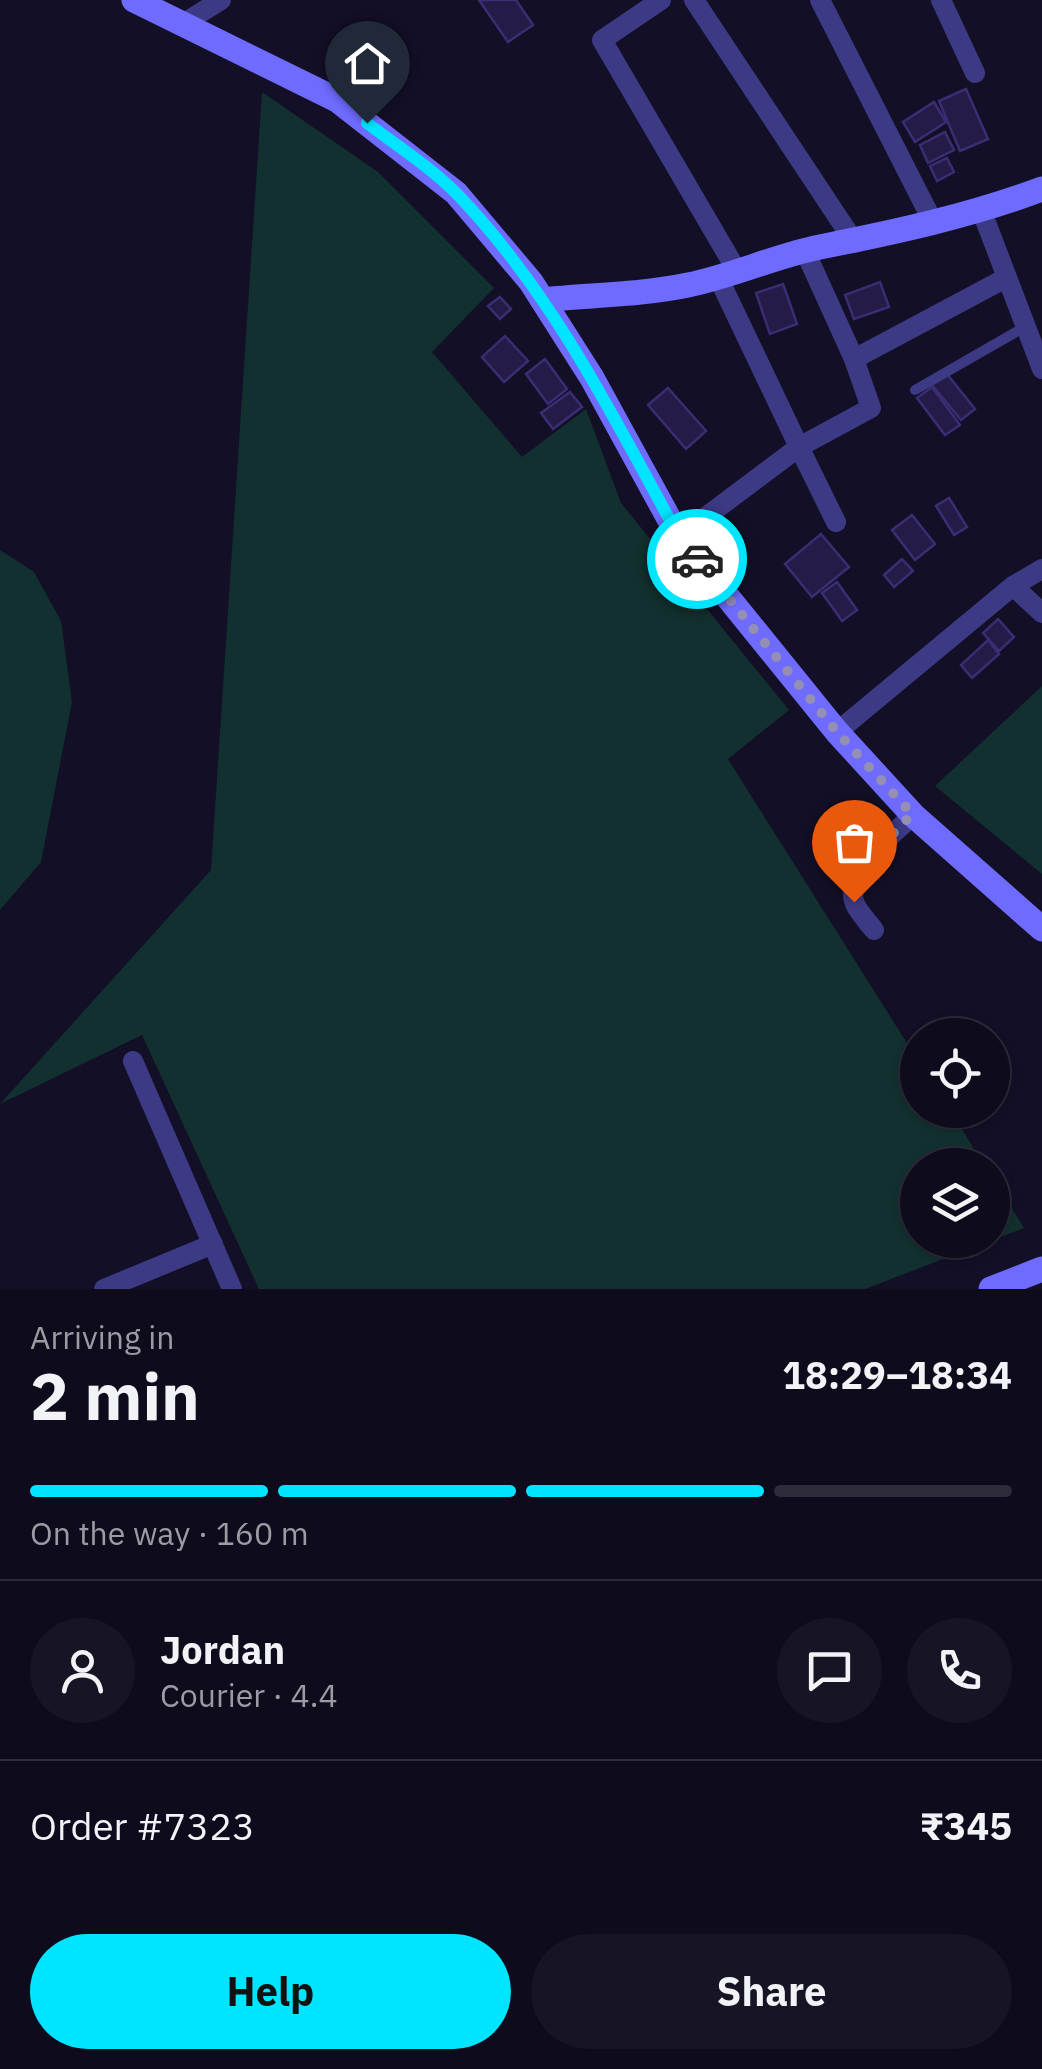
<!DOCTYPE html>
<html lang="en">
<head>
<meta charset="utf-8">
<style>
	:root { --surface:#0e0b1c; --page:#171425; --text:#f1f3f6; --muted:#9b9ba3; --line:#2e2b3b; --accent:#00e5ff }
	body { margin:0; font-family:"IBM Plex Sans",sans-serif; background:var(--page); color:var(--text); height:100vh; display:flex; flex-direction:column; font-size:38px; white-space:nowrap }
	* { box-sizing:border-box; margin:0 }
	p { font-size:32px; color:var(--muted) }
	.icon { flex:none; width:55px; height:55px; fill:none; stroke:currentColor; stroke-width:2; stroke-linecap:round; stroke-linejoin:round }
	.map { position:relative; height:1289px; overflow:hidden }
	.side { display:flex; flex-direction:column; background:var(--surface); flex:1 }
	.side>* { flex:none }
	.controls { position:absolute; left:900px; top:1018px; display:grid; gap:20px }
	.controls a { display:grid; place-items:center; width:110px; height:110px; border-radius:50%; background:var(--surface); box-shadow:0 2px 8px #0004,0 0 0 2px var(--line); font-size:50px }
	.pin { position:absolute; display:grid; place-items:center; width:85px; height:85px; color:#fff; margin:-102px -42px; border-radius:50% 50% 50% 0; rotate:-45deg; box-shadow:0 0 10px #0007 }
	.pin .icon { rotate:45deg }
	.courier { position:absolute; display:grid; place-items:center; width:100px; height:100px; margin:-50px; border:8px solid #00e5ff; border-radius:50%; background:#fff; color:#222; box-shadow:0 2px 12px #0007 }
	.summary em { font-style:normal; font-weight:700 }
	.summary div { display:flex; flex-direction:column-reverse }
	.summary { display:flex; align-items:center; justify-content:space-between; height:170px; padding:0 30px }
	h1 { font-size:65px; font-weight:700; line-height:75px }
	.bar { display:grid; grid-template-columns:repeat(4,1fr); gap:15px 10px; align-content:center; height:120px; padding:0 30px }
	.bar i { height:12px; border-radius:8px; background:var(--line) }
	.bar .active { background:var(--accent) }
	.bar p { grid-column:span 4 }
	.line { display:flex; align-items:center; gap:25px; padding:0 30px; border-top:2px solid var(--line) }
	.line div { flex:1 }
	.round { display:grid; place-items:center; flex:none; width:105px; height:105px; border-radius:52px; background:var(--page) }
	.primary-button { display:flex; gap:20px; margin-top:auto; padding:20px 30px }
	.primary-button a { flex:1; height:115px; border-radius:60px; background:var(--accent); color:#111; font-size:40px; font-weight:700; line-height:115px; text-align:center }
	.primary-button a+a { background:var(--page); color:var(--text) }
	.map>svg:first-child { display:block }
	.green { fill:#12302f }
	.building { fill:#241b47; stroke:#3b2d73; stroke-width:2.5 }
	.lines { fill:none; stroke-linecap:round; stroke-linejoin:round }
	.lane { stroke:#3d3a85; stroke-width:10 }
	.street { stroke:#3d3a85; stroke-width:20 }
	.secondary { stroke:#6f6bff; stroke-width:25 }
	.done { stroke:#948fb3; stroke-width:10; stroke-dasharray:0 18 }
	.route { stroke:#00e5ff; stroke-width:12 }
</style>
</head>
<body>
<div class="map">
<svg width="1042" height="1289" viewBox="0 0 1042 1289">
	<rect width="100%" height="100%" fill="#130f26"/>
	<g class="green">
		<path d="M262,92L378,172L494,288L432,352L522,457L586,409L621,503L789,710L728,759L917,1059L918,1110H950L984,1165H918V1240H992L993,1178L1024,1228L865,1289H259L142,1035L0,1104L211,870Z"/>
		<path d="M0,550L34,572L61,621L72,702L41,862L0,910Z"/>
		<path d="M1042,686V874L935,786Z"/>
	</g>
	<g class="building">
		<path d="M479,0H516L533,25L508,42Z"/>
		<path d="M966,89L988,139L960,151L939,101Z"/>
		<path d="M934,102L946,122L915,142L903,122Z"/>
		<path d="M945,132L954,150L928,163L920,145Z"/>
		<path d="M947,158L954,172L937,181L930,166Z"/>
		<path d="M880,282L889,307L854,319L845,295Z"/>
		<path d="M783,284L797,324L770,334L756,293Z"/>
		<path d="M500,297L511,309L500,319L488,306Z"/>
		<path d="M505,336L528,361L504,382L482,357Z"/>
		<path d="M545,359L567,389L548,404L526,374Z"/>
		<path d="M947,374L975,409L961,420L932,385Z"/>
		<path d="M932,387L960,425L945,435L917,398Z"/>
		<path d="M668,388L706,431L686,449L648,405Z"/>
		<path d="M570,392L582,407L553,429L541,413Z"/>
		<path d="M949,498L967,527L954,535L936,506Z"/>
		<path d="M912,515L935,544L915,560L892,530Z"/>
		<path d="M821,534L849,567L812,597L785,564Z"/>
		<path d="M902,559L913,571L894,587L884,575Z"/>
		<path d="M837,582L857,610L842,621L822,593Z"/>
		<path d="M998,619L1014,637L999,651L983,633Z"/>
		<path d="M988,640L999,654L972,678L961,665Z"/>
	</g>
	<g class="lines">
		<path class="lane" d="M915,390L1023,328"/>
		<g class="street">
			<path d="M661,0L602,40L737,271"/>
			<path d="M694,0L855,243"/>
			<path d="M820,0L932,220"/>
			<path d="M941,0L975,73"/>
			<path d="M181,25L221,0"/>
			<path d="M982,212L1042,369"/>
			<path d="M805,251L854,359L1004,279"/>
			<path d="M836,522L799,447L871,408L854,359"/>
			<path d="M679,537L799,447L718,277"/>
			<path d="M1013,586L1042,613"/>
			<path d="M837,732L1013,586L1042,569"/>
			<path d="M874,930C868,922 859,913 855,904C842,873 894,834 913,815"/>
			<path d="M133,1061L232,1289"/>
			<path d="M104,1289L213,1244"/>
		</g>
		<g class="secondary">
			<path d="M134,0L337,100L456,193L531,282L592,378L679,537L837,732L913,815L1042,929"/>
			<path d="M543,300C590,295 641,295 688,285C733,276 775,256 820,247C895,232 970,216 1042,189"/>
			<path d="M991,1289L1042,1269"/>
		</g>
	</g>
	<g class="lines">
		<path class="done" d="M697,559L837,732L912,814C888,841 855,865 854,902"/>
		<path class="route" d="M367,123C397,146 432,168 458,195C553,294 614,418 679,537L697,559"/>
	</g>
</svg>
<div class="controls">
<a><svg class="icon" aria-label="locate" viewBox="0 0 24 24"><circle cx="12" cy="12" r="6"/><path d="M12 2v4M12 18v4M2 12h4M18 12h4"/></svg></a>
<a><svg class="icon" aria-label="layers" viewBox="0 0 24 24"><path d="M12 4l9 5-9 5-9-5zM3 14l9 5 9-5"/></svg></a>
</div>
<div class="pin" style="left:854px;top:902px;background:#ea580c"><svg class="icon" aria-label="bag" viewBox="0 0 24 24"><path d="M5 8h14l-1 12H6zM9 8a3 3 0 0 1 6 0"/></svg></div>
<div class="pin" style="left:367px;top:123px;background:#1f2937"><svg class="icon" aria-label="home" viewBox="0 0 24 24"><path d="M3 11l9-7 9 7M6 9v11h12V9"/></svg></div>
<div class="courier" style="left:697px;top:559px"><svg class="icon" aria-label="car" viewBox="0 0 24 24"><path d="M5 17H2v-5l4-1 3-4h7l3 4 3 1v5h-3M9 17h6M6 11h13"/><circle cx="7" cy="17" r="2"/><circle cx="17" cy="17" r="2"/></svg></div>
</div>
<section class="side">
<div class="summary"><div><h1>2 min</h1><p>Arriving in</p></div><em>18:29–18:34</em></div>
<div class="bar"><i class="active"></i><i class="active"></i><i class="active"></i><i></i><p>On the way · 160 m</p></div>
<div class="line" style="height:180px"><a class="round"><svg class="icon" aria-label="person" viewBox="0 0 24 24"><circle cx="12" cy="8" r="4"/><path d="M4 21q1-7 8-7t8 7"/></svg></a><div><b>Jordan</b><p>Courier · 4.4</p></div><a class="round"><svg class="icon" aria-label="chat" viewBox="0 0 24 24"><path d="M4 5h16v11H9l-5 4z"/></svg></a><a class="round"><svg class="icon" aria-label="phone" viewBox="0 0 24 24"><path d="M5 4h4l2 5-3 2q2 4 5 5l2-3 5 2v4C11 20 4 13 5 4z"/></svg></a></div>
<div class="line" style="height:130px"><div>Order #7323</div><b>₹345</b></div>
<div class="primary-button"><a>Help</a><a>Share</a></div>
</section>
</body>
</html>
